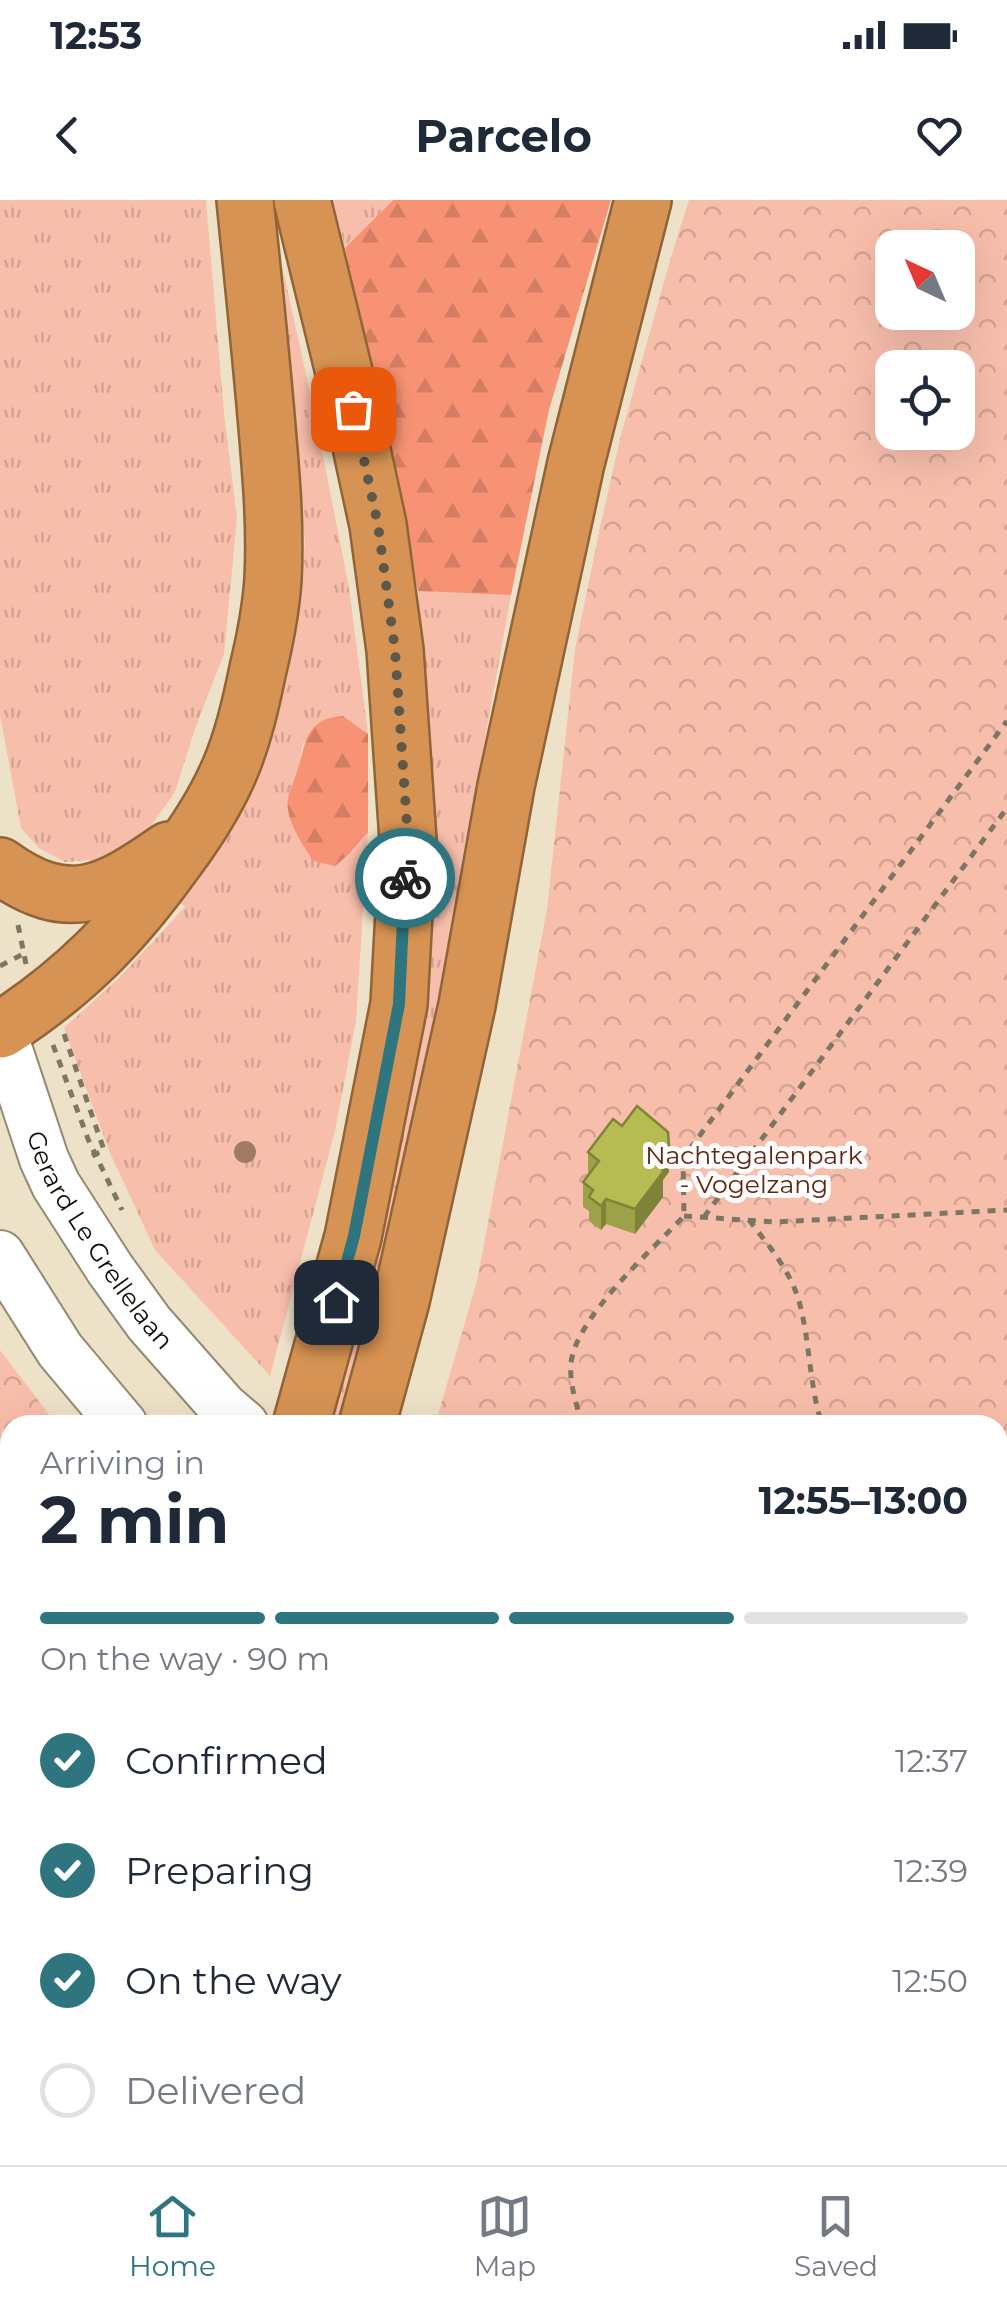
<!DOCTYPE html>
<html lang="en">
<head>
<meta charset="utf-8">
<style>
	:root { --surface:#fff; --page:#f2f2f3; --text:#1f2937; --muted:#747a83; --line:#e0e1e3; --accent:#2e7580 }
	body { margin:0; font-family:Montserrat,sans-serif; background:var(--page); color:var(--text); height:100vh; display:flex; flex-direction:column; font-size:38px; white-space:nowrap }
	* { box-sizing:border-box; margin:0 }
	p { font-size:32px; color:var(--muted) }
	.icon { flex:none; width:55px; height:55px; fill:none; stroke:currentColor; stroke-width:2; stroke-linecap:round; stroke-linejoin:round }
	.map { position:relative; flex:1; overflow:hidden }
	.details { position:absolute; left:0px; top:1215px; width:1008px; height:750px; display:flex; flex-direction:column; background:var(--surface); border-radius:30px 30px 0 0; box-shadow:0 10px 40px #0002 }
	.details>* { flex:none }
	.needle { width:65px; rotate:316deg }
	.buttons { position:absolute; left:875px; top:30px; display:grid; gap:20px }
	.buttons a { display:grid; place-items:center; width:100px; height:100px; border-radius:20px; background:var(--surface); box-shadow:0 10px 40px #0002; font-size:50px }
	.pin { position:absolute; display:grid; place-items:center; width:85px; height:85px; color:#fff; margin:-42px; border-radius:20px; box-shadow:0 5px 15px #0006 }
	.courier { position:absolute; display:grid; place-items:center; width:100px; height:100px; margin:-50px; border:8px solid #2e7580; border-radius:50%; background:#fff; color:#222; box-shadow:0 2px 12px #0007 }
	.headline em { font-style:normal; font-weight:700 }
	.headline div { display:flex; flex-direction:column-reverse }
	.headline { display:flex; align-items:center; justify-content:space-between; height:170px; padding:0 40px }
	h1 { font-size:65px; font-weight:700; line-height:75px }
	.bar { display:grid; grid-template-columns:repeat(4,1fr); gap:15px 10px; align-content:center; height:120px; padding:0 40px }
	.bar i { height:12px; border-radius:8px; background:var(--line) }
	.bar .active { background:var(--accent) }
	.bar p { grid-column:span 4 }
	ol { padding:0 40px; list-style:none }
	li { display:flex; align-items:center; gap:30px; height:110px }
	li p { margin-inline-start:auto }
	li .icon { padding:10px; border-radius:50%; background:var(--accent); color:#fff; stroke-width:4 }
	li:last-child { color:var(--muted) }
	li i { width:55px; height:55px; border:5px solid var(--line); border-radius:50% }
	.status { display:flex; justify-content:space-between; align-items:center; height:70px; padding:0 50px; background:var(--surface); direction:ltr }
	.status svg { height:28px; fill:currentColor }
	header { display:flex; justify-content:space-between; align-items:center; height:130px; padding:0 40px; background:var(--surface); font-size:45px; font-weight:700 }
	.menu { display:flex; justify-content:space-around; align-items:center; height:140px; border-top:2px solid var(--line); background:var(--surface); font-size:28px; color:var(--muted) }
	.menu a { display:grid; justify-items:center; gap:5px }
	.menu .active { color:var(--accent) }
	.map>svg:first-child { display:block }
	.grass { fill:url(#grass-tufts) }
	.forest { fill:url(#forest-firs) }
	.park { fill:url(#park-crowns); fill-rule:evenodd }
	.lines { fill:none; stroke-linecap:round; stroke-linejoin:round }
	.street-casing { stroke:#948a71; stroke-width:38 }
	.secondary-casing { stroke:#948a71; stroke-width:52 }
	.highway-casing { stroke:#916438; stroke-width:60 }
	.path { stroke:#7d7665; stroke-width:5; stroke-dasharray:8 8; stroke-linecap:butt }
	.street { stroke:#fff; stroke-width:32 }
	.secondary { stroke:#fff; stroke-width:48 }
	.highway { stroke:#d79353; stroke-width:55 }
	.tree { fill:#a17a62 }
	.wall { fill:#9da147 }
	.shaded-wall { fill:#7f8339 }
	.building { fill:#b6bb52; stroke:#7f8339; stroke-width:2.5 }
	.done { stroke:#5d5849; stroke-width:10; stroke-dasharray:0 18 }
	.route { stroke:#2e7580; stroke-width:12 }
	.labels { text-anchor:middle; dominant-baseline:central; stroke-width:10; stroke-linejoin:round; paint-order:stroke }
	.park-label { font-size:25px; fill:#622510; stroke:#fff }
	.street-label { font-size:25px; fill:#100d05; stroke:#fff }
</style>
</head>
<body>
<div class="status"><b>12:53</b><svg viewBox="0 0 49 12"><path d="M0 12V9h3v3zM5 12V6h3v6zM10 12V3h3v9zM15 12V0h3v12zM26 1h20v11H26zM47 4h2v5h-2z"/></svg></div>
<header><svg class="icon" aria-label="back" viewBox="0 0 24 24"><path d="M15 5l-7 7 7 7"/></svg>Parcelo<svg class="icon" aria-label="heart" viewBox="0 0 24 24"><path d="M12 20l-8-8c-3-5 5-10 8-4 3-6 11-1 8 4z"/></svg></header>
<div class="map">
<svg width="1007" height="1965" viewBox="0 0 1007 1965">
	<defs>
		<pattern id="grass-tufts" width="24" height="20" patternUnits="userSpaceOnUse" patternTransform="scale(2.5)"><rect width="24" height="20" fill="#f8beac"/><path d="M3 7l-1-3M5 7V3M7 7l1-3M15 17l-1-3M17 17v-4M19 17l1-3" fill="none" stroke="#d4a292"/></pattern>
		<pattern id="forest-firs" width="22" height="20" patternUnits="userSpaceOnUse" patternTransform="scale(2.5)"><rect width="22" height="20" fill="#f79374"/><path d="M5 1l3.5 6h-7zM16 11l3.5 6h-7z" fill="#d37e63"/></pattern>
		<pattern id="park-crowns" width="20" height="18" patternUnits="userSpaceOnUse" patternTransform="scale(2.5)"><rect width="20" height="18" fill="#f8beac"/><path d="M2 6a3 3 0 1 1 6 0M12 15a3 3 0 1 1 6 0" fill="none" stroke="#d4a292"/></pattern>
	</defs>
	<rect width="100%" height="100%" fill="#ede2c7"/>
	<g class="grass">
		<path d="M0,0H206L224,213L237,318L224,454L195,529L175,592L139,643L103,659L65,662L39,648L21,628L0,515Z"/>
		<path d="M333,0H393L345,48Z"/>
		<path d="M275,34L314,210L349,388L368,534L343,516L303,543L298,570L290,590L349,654L368,632L356,821L335,931L270,1176L155,1050L110,953L64,828L122,775L186,706L173,701L274,509L298,413L305,342Z"/>
		<path d="M418,391L511,395L419,903L391,1031L341,1225H330L379,1031L416,862L425,700L428,524Z"/>
		<path d="M10,1800V1955H20L16,1965H0V1837Z"/>
		<path d="M181,1955H246L250,1965H178Z"/>
		<path d="M299,1955H678L675,1965H302Z"/>
		<path d="M734,1955H851L848,1965H732Z"/>
	</g>
	<g class="forest">
		<path d="M393,0H611L549,210L511,395L418,391L345,48Z"/>
		<path d="M343,516L368,534V632L349,654L335,666L313,661C303,645 291,628 288,610C286,596 293,584 297,571C307,542 304,519 343,516Z"/>
	</g>
	<g class="park">
		<path d="M689,0H1007V1547L998,1542V1225H435L477,1081L547,709L575,449L601,323L621,235L671,57ZM892,48H958V112H892ZM892,168H958V232H892Z"/>
		<path d="M0,1150L57,1225H10V1800L0,1837Z"/>
	</g>
	<g class="lines">
		<defs>
			<path id="street" d="M873,1965L876,1955"/>
			<g id="secondary">
				<path id="s1" d="M0,826L44,959L56,985L110,1069L149,1123L223,1207L244,1225"/>
				<path d="M0,1055L60,1150L123,1225"/>
				<path d="M998,1595L1007,1599"/>
				<path d="M998,1687L1007,1690"/>
			</g>
			<g id="highway">
				<path d="M0,666C69,716 107,693 169,650"/>
				<path d="M1,830C75,782 123,733 174,662C195,634 215,603 229,571C243,539 251,503 258,469C265,440 271,409 273,379C276,320 270,263 265,204C259,136 252,68 245,0"/>
				<path d="M301,1225L353,1037L399,804L408,640L395,450L378,325L353,209L302,0"/>
				<path d="M367,1225L401,1101L467,805L506,586L576,263L643,0"/>
				<path d="M266,1955L271,1965"/>
				<path d="M73,1965L76,1955"/>
				<path d="M135,1965L138,1955"/>
				<path d="M711,1965L714,1955"/>
			</g>
		</defs>
		<use href="#street" class="street-casing"/>
		<use href="#secondary" class="secondary-casing"/>
		<use href="#highway" class="highway-casing"/>
		<g class="path">
			<path d="M18,725L26,764"/>
			<path d="M0,766L23,754"/>
			<path d="M64,834L104,950L85,959"/>
			<path d="M53,845L88,939L122,1010"/>
			<path d="M684,1016L775,1022L1007,1010"/>
			<path d="M704,1017L1007,608"/>
			<path d="M749,1020C768,1045 790,1070 799,1101C810,1141 809,1184 822,1225"/>
			<path d="M582,1225C577,1205 569,1184 571,1163C576,1117 652,1050 684,1016L683,958L1007,521"/>
			<path d="M998,1461L1007,1468"/>
			<path d="M822,1965L825,1955"/>
		</g>
		<use href="#street" class="street"/>
		<use href="#secondary" class="secondary"/>
		<use href="#highway" class="highway"/>
	</g>
	<circle class="tree" cx="245" cy="952" r="11"/>
	<g class="wall">
		<path d="M622,926L669,972L663,980V997L635,1034L606,1024L601,1030L589,1021V1011L583,1007V982L588,976V952Z"/>
		<path d="M1007,1810V1965L998,1955V1814Z"/>
	</g>
	<g class="shaded-wall">
		<path d="M669,947V972L663,980V997L635,1034V1009L661,958Z"/>
		<path d="M606,999V1024L601,1030V1006Z"/>
	</g>
	<g class="building">
		<path d="M637,906L668,932L669,947L661,958L663,972L635,1009L606,999L601,1006L589,997L593,990L583,982L599,961L588,952L613,919L622,926Z"/>
		<path d="M1007,1810V1869L998,1866V1814Z"/>
		<path d="M998,1872L1007,1874V1965H933L935,1955H998Z"/>
	</g>
	<g class="lines">
		<path class="done" d="M353,209L378,325L395,450L408,640L405,678"/>
		<path class="route" d="M336,1102L354,1036L399,804L405,678"/>
	</g>
	<g class="labels">
		<g class="park-label">
			<text x="754" y="955">Nachtegalenpark<tspan x="754" dy="29">- Vogelzang</tspan></text>
		</g>
		<g class="street-label">
			<text stroke="none"><textPath href="#s1" startOffset="238">Gerard Le Grellelaan</textPath></text>
		</g>
	</g>
</svg>
<div class="buttons">
<a><svg class="needle" viewBox="-14 -14 28 28"><path d="M0-13l5 13h-10z" fill="#e53935"/><path d="M0 13l5-13h-10z" fill="#747a83"/></svg></a>
<a><svg class="icon" aria-label="locate" viewBox="0 0 24 24"><circle cx="12" cy="12" r="6"/><path d="M12 2v4M12 18v4M2 12h4M18 12h4"/></svg></a>
</div>
<div class="pin" style="left:353px;top:209px;background:#ea580c"><svg class="icon" aria-label="bag" viewBox="0 0 24 24"><path d="M5 8h14l-1 12H6zM9 8a3 3 0 0 1 6 0"/></svg></div>
<div class="pin" style="left:336px;top:1102px;background:#1f2937"><svg class="icon" aria-label="home" viewBox="0 0 24 24"><path d="M3 11l9-7 9 7M6 9v11h12V9"/></svg></div>
<div class="courier" style="left:405px;top:678px"><svg class="icon" aria-label="bike" viewBox="0 0 24 24"><circle cx="6" cy="16" r="4"/><circle cx="18" cy="16" r="4"/><path d="M6 16l4-8h5l3 8M10 8l3 8H6M13 5h3"/></svg></div>
<section class="details">
<div class="headline"><div><h1>2 min</h1><p>Arriving in</p></div><em>12:55–13:00</em></div>
<div class="bar"><i class="active"></i><i class="active"></i><i class="active"></i><i></i><p>On the way · 90 m</p></div>
<ol>
<li><svg class="icon" aria-label="check" viewBox="0 0 24 24"><path d="M5 12l5 5 9-10"/></svg>Confirmed<p>12:37</p></li>
<li><svg class="icon" aria-label="check" viewBox="0 0 24 24"><path d="M5 12l5 5 9-10"/></svg>Preparing<p>12:39</p></li>
<li><svg class="icon" aria-label="check" viewBox="0 0 24 24"><path d="M5 12l5 5 9-10"/></svg>On the way<p>12:50</p></li>
<li><i></i>Delivered</li>
</ol>
</section>
</div>
<nav class="menu">
<a class="active"><svg class="icon" aria-label="home" viewBox="0 0 24 24"><path d="M3 11l9-7 9 7M6 9v11h12V9"/></svg>Home</a>
<a><svg class="icon" aria-label="map" viewBox="0 0 24 24"><path d="M3 6l6-2 6 2 6-2v14l-6 2-6-2-6 2zM9 4v14M15 6v14"/></svg>Map</a>
<a><svg class="icon" aria-label="saved" viewBox="0 0 24 24"><path d="M7 4h10v16l-5-4-5 4z"/></svg>Saved</a>
</nav>
</body>
</html>
